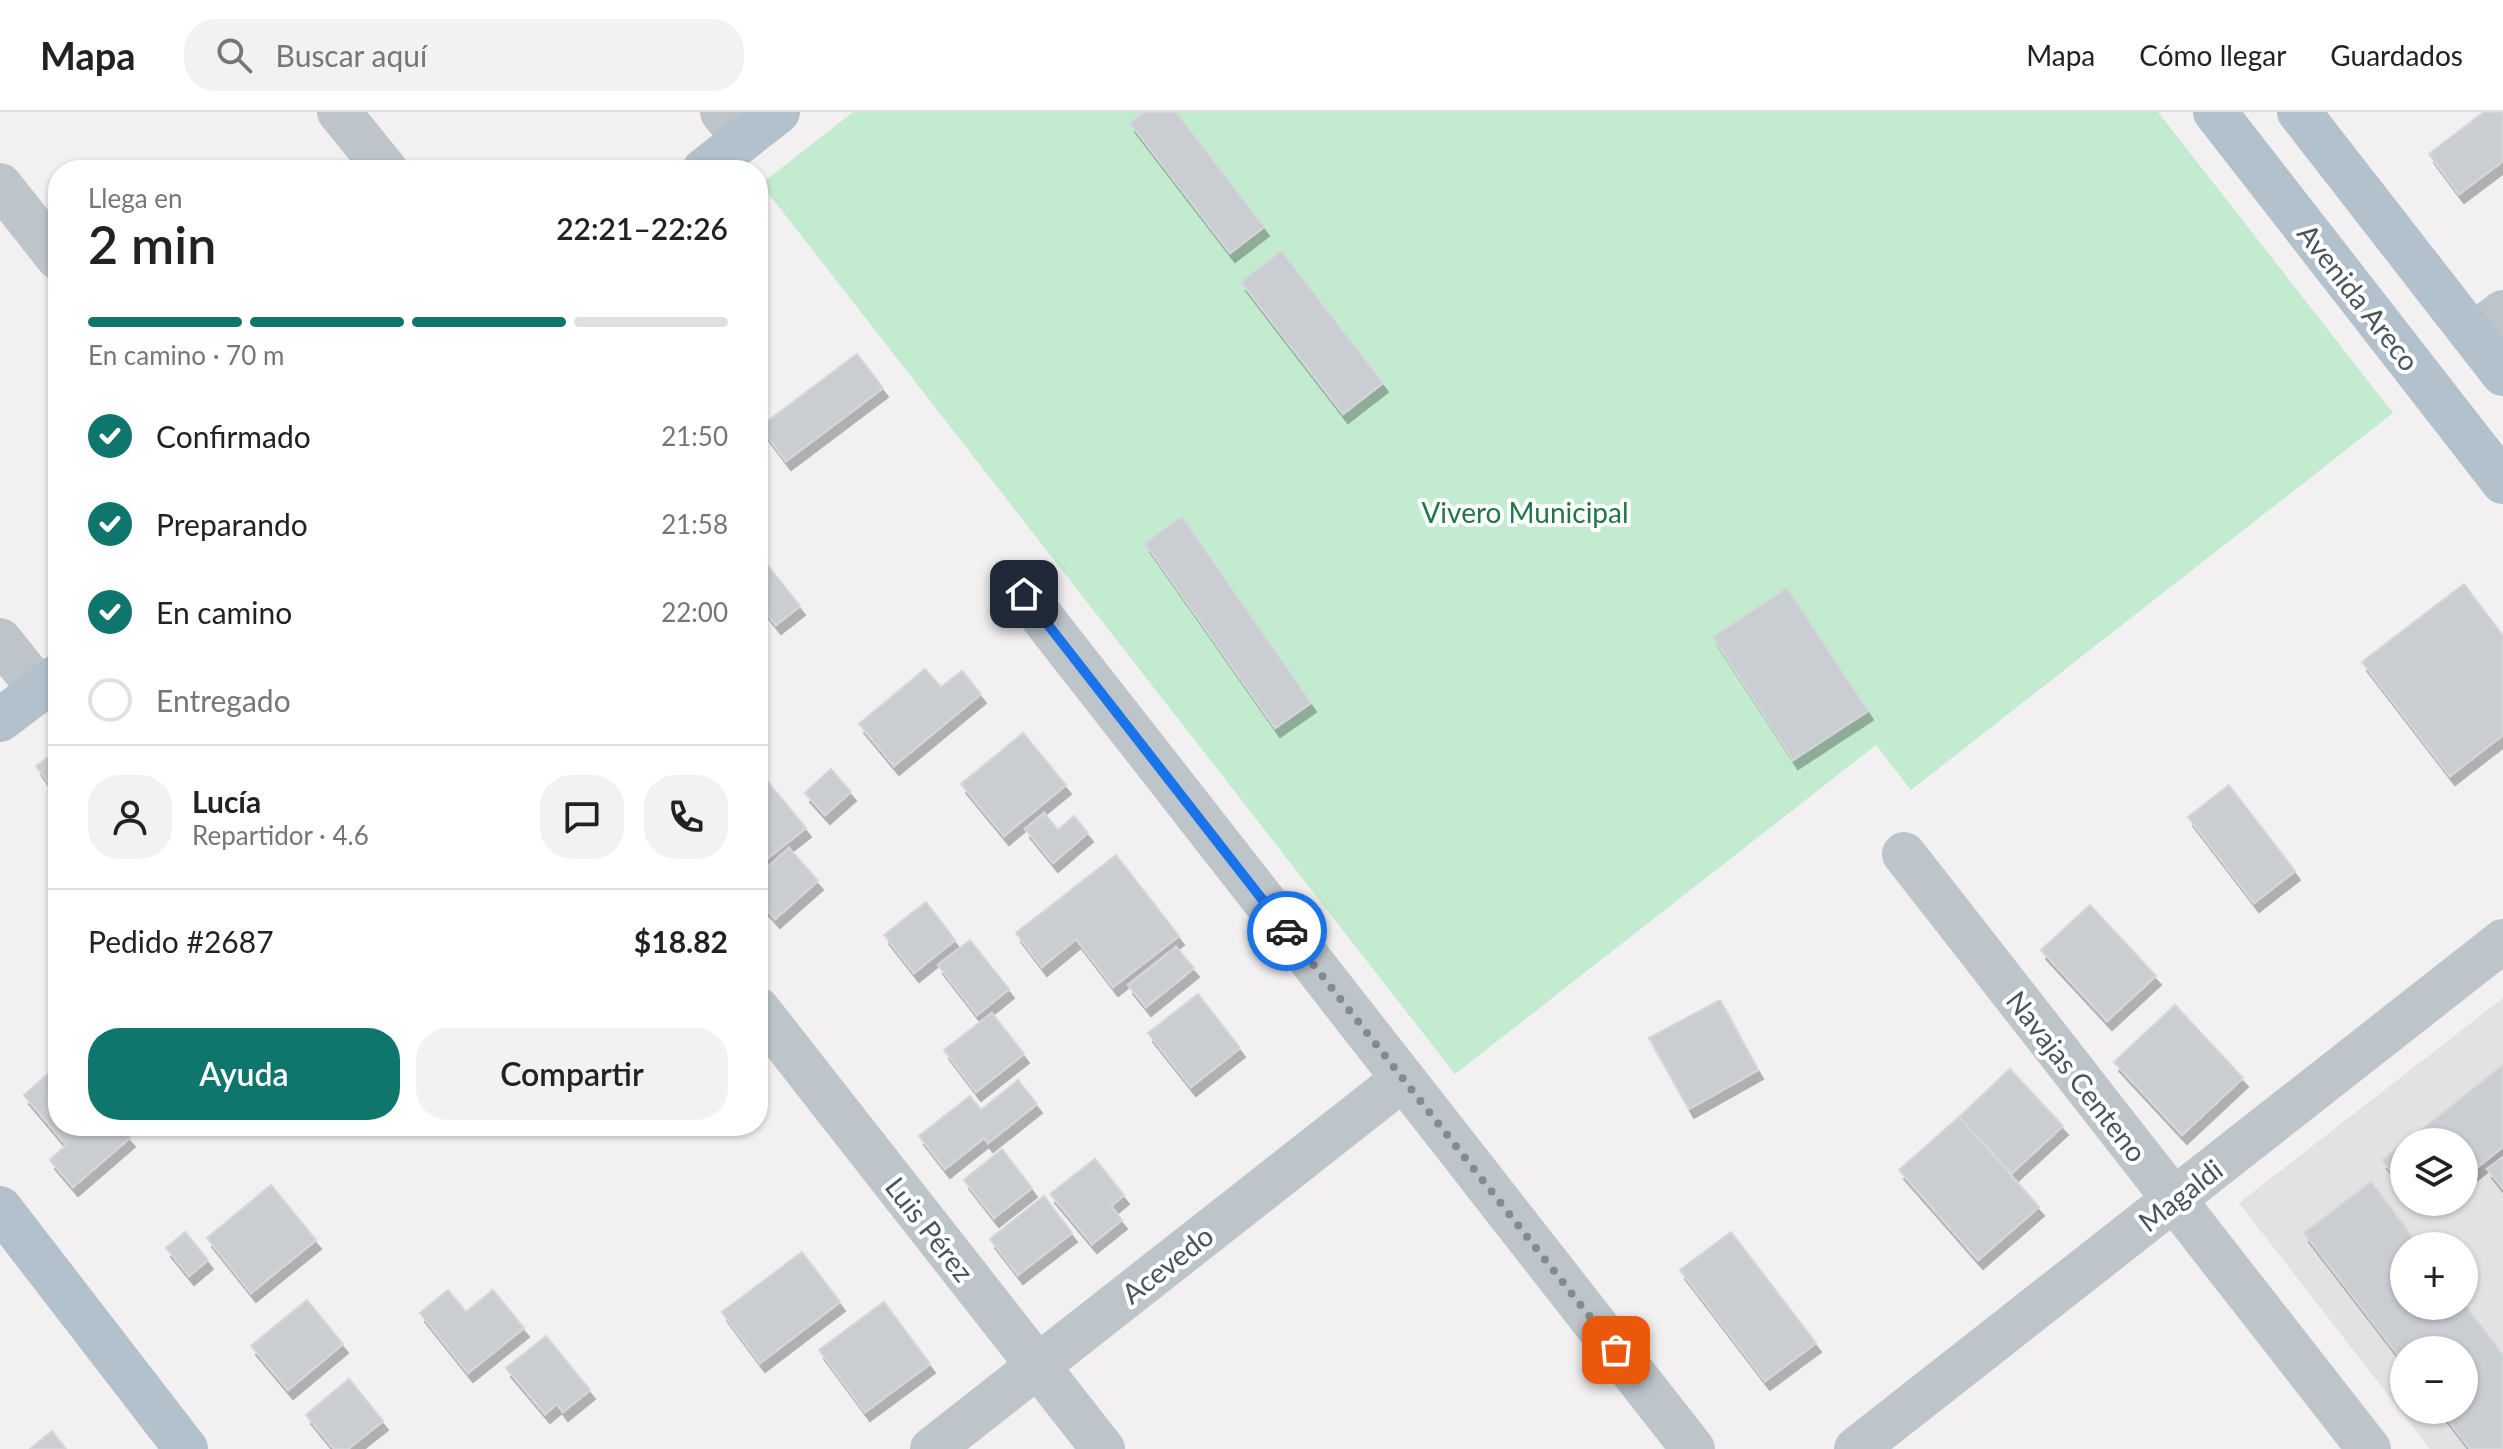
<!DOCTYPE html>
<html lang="es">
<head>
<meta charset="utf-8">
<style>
	:root { --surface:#fff; --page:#f2f2f2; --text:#222; --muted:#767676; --line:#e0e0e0; --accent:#0f766e }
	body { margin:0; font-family:Lato,sans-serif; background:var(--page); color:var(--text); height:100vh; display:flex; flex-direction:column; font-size:30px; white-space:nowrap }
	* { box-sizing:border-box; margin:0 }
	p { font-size:26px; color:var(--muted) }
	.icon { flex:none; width:44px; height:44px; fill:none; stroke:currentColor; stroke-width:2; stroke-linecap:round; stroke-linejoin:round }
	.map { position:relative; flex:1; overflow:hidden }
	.side { position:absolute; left:48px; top:48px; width:720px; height:976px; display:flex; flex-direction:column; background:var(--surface); border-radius:32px; box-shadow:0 2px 6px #0004 }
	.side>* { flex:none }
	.controls { position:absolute; left:2390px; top:1016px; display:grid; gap:16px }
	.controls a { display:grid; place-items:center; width:88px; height:88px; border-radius:50%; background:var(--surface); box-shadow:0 2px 6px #0004; font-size:40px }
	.pin { position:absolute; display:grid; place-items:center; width:68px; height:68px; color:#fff; margin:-34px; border-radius:16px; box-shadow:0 4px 12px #0006 }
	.courier { position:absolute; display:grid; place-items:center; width:80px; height:80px; margin:-40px; border:6px solid #1a73e8; border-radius:50%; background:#fff; color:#222; box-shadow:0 2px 10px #0007 }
	.head em { font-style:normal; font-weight:600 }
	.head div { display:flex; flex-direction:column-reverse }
	.head { display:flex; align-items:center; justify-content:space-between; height:136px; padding:0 40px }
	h1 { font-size:52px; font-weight:600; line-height:60px }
	.bar { display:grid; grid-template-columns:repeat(4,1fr); gap:12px 8px; align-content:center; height:96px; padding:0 40px }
	.bar i { height:10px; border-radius:6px; background:var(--line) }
	.bar .on { background:var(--accent) }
	.bar p { grid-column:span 4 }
	.line { display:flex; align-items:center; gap:20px; padding:0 40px; border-top:2px solid var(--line) }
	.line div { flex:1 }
	.round { display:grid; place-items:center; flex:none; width:84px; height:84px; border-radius:32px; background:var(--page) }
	ol { padding:0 40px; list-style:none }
	li { display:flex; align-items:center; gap:24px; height:88px }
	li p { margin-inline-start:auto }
	li .icon { padding:8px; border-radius:50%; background:var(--accent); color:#fff; stroke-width:4 }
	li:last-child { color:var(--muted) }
	li i { width:44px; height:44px; border:4px solid var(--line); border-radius:50% }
	.cta { display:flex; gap:16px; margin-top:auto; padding:16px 40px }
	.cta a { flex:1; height:92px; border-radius:32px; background:var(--accent); color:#fff; font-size:32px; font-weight:600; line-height:92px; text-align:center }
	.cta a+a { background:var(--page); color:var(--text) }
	header { display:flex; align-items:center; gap:48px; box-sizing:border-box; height:112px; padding:0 40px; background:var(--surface); border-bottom:2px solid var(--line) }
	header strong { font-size:38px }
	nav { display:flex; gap:44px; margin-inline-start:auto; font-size:28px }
	.search { width:560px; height:72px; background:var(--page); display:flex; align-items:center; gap:20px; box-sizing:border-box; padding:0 28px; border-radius:32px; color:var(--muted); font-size:30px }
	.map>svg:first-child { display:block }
	.education { fill:#e3e1e1; fill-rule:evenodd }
	.green { fill:#c2ebcf }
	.building { fill:#cacdd2; stroke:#d4d6da; stroke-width:2; filter:url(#shadow) }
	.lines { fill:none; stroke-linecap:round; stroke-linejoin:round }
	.minor { stroke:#bdc5cb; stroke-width:44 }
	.major { stroke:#b2c1cc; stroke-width:44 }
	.done { stroke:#848b8f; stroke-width:8; stroke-dasharray:0 14.4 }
	.route { stroke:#1a73e8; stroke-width:10 }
	.labels { text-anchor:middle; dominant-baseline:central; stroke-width:8; stroke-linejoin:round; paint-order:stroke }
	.street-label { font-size:28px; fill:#49545b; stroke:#fff }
	.park-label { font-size:28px; fill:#207645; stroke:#fff }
</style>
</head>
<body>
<header>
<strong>Mapa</strong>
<div class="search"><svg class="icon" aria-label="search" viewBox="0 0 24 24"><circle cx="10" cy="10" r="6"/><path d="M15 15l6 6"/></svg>Buscar aquí</div>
<nav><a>Mapa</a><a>Cómo llegar</a><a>Guardados</a></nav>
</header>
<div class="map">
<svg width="2503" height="1337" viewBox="0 0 2503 1337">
	<defs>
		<filter id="shadow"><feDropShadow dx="5" dy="9" stdDeviation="0" flood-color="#0004"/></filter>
	</defs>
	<rect width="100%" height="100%" fill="#f2f0f0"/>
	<path class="education" d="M2503,886V1337H2430L2239,1091ZM2404,1030H2464V1090H2404ZM2404,1134H2464V1194H2404ZM2404,1238H2464V1298H2404Z"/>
	<path class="green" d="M853,0H2158L2393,301L1911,678L1876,633L1455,962L761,72Z"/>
	<g class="building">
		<path d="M1144,0H1176L1264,115L1230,141L1130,11Z"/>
		<path d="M2484,0H2503V49L2459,82L2429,42Z"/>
		<path d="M1281,139L1383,271L1343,302L1241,170Z"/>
		<path d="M857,242L883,276L786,349L760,315Z"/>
		<path d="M1182,405L1311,591L1275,616L1145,431Z"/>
		<path d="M758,441L800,494L776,513L758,491Z"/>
		<path d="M2464,472L2503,524V623L2450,664L2362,550Z"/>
		<path d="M1787,476L1868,599L1793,648L1713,525Z"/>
		<path d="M925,557L941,575L962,559L981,582L894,654L859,612Z"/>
		<path d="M1023,621L1066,673L1004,724L961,672Z"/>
		<path d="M58,638V683L36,654Z"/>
		<path d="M831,657L851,680L825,703L805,681Z"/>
		<path d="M763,664L806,716L758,754V668Z"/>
		<path d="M2229,673L2295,759L2254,791L2188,705Z"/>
		<path d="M1044,701L1058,718L1074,704L1088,721L1053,751L1025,717Z"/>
		<path d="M789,736L818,769L775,807L758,788V764Z"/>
		<path d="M1116,743L1179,824L1113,875L1076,827L1042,855L1016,821Z"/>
		<path d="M926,790L955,828L914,861L884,823Z"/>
		<path d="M2090,793L2156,864L2107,909L2041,838Z"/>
		<path d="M970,828L1009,877L977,903L938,853Z"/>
		<path d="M1176,835L1194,856L1146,895L1128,873Z"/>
		<path d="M1198,882L1240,936L1191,975L1148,921Z"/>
		<path d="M1720,888L1758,958L1689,997L1649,926Z"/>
		<path d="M2175,893L2243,966L2182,1023L2114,950Z"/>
		<path d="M992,901L1024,942L976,980L944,938Z"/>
		<path d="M58,953V1014H119L130,1026L73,1075L50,1048L66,1033L24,983Z"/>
		<path d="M2503,953V1035L2464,1066V1030H2406Z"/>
		<path d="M2010,957L2063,1014L2012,1061L1959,1005Z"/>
		<path d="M1018,968L1037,992L988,1031L984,1026L945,1057L919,1024L970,984L981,998Z"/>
		<path d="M1959,1005L2039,1095L1978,1148L1899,1058Z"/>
		<path d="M2404,1031V1076L2382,1048Z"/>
		<path d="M1002,1037L1032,1076L994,1106L964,1068Z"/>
		<path d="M2503,1045V1077L2487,1057Z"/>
		<path d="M1095,1047L1124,1083L1111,1094L1122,1108L1092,1132L1050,1082Z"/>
		<path d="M2371,1070L2419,1134H2404V1194L2464,1192L2503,1243V1337H2470L2440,1298H2464V1238H2404V1251L2304,1121Z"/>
		<path d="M271,1073L316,1128L251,1181L207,1126Z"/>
		<path d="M1044,1084L1072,1121L1018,1163L990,1127Z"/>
		<path d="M185,1120L208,1148L189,1164L166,1136Z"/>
		<path d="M1731,1120L1816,1231L1765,1269L1680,1158Z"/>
		<path d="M802,1140L840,1190L760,1251L722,1200Z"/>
		<path d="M448,1178L466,1200L493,1178L524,1216L468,1261L420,1201Z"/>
		<path d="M307,1188L343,1232L288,1278L251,1234Z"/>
		<path d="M884,1190L930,1252L865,1300L819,1238Z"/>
		<path d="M546,1224L590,1278L563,1300L557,1292L545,1302L506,1256Z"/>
		<path d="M349,1267L383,1309L348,1337H334L306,1303Z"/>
		<path d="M52,1319L66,1337H30Z"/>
	</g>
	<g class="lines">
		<g class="minor">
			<path d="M339,0L386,58"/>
			<path d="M722,0L743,27"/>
			<path d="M0,73L58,146"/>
			<path d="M2473,223L2503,200"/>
			<path d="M1024,482L1693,1337"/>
			<path d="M0,528L40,578"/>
			<path d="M1904,742L2369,1337"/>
			<path d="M758,897L1103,1337"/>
			<path d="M932,1337L1403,967"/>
			<path d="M1856,1337L2503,829"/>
		</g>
		<g class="major">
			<path d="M2215,0L2503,370"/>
			<path d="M2299,0L2503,262"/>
			<path d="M704,58L778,0"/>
			<path d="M0,608L58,564"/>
			<path d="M0,1096L186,1337"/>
		</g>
	</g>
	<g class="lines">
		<path class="done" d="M1287,819L1616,1238"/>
		<path class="route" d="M1024,482L1287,819"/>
	</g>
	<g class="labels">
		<g class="street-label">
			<text transform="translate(2359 185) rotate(52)">Avenida Areco</text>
			<text transform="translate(2077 964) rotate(52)">Navajas Centeno</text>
			<text transform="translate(2180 1083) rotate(-38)">Magaldi</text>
			<text transform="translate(930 1117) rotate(52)">Luis Pérez</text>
			<text transform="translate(1167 1152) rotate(-38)">Acevedo</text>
		</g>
		<g class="park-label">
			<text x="1525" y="400">Vivero Municipal</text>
		</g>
	</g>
</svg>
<div class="controls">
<a><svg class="icon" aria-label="layers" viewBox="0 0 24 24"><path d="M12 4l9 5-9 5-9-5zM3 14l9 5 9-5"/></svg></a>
<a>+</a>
<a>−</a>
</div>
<div class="pin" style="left:1616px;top:1238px;background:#ea580c"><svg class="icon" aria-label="bag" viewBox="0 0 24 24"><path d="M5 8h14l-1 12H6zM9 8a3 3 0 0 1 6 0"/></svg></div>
<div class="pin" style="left:1024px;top:482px;background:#1f2937"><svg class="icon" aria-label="home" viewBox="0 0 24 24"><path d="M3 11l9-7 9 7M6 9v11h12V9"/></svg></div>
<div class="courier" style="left:1287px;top:819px"><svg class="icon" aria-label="car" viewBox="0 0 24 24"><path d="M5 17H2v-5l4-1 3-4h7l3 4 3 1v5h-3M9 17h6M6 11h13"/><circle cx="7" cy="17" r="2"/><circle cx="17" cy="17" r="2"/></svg></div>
<section class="side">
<div class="head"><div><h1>2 min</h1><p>Llega en</p></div><em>22:21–22:26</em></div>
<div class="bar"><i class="on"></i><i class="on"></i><i class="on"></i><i></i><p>En camino · 70 m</p></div>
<ol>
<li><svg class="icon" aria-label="check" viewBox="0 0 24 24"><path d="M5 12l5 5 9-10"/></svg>Confirmado<p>21:50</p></li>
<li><svg class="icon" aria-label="check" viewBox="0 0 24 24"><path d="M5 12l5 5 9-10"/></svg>Preparando<p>21:58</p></li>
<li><svg class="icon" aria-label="check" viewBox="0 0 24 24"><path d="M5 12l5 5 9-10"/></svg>En camino<p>22:00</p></li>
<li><i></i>Entregado</li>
</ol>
<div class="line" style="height:144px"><a class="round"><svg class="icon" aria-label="person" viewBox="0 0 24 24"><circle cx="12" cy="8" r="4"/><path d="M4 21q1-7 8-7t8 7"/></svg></a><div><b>Lucía</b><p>Repartidor · 4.6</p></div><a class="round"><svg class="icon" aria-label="chat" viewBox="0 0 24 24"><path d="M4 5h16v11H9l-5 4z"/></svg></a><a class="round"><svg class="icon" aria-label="phone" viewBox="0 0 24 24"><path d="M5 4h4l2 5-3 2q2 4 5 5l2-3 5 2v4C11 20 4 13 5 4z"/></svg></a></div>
<div class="line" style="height:104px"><div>Pedido #2687</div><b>$18.82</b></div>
<div class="cta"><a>Ayuda</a><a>Compartir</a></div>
</section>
</div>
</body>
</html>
